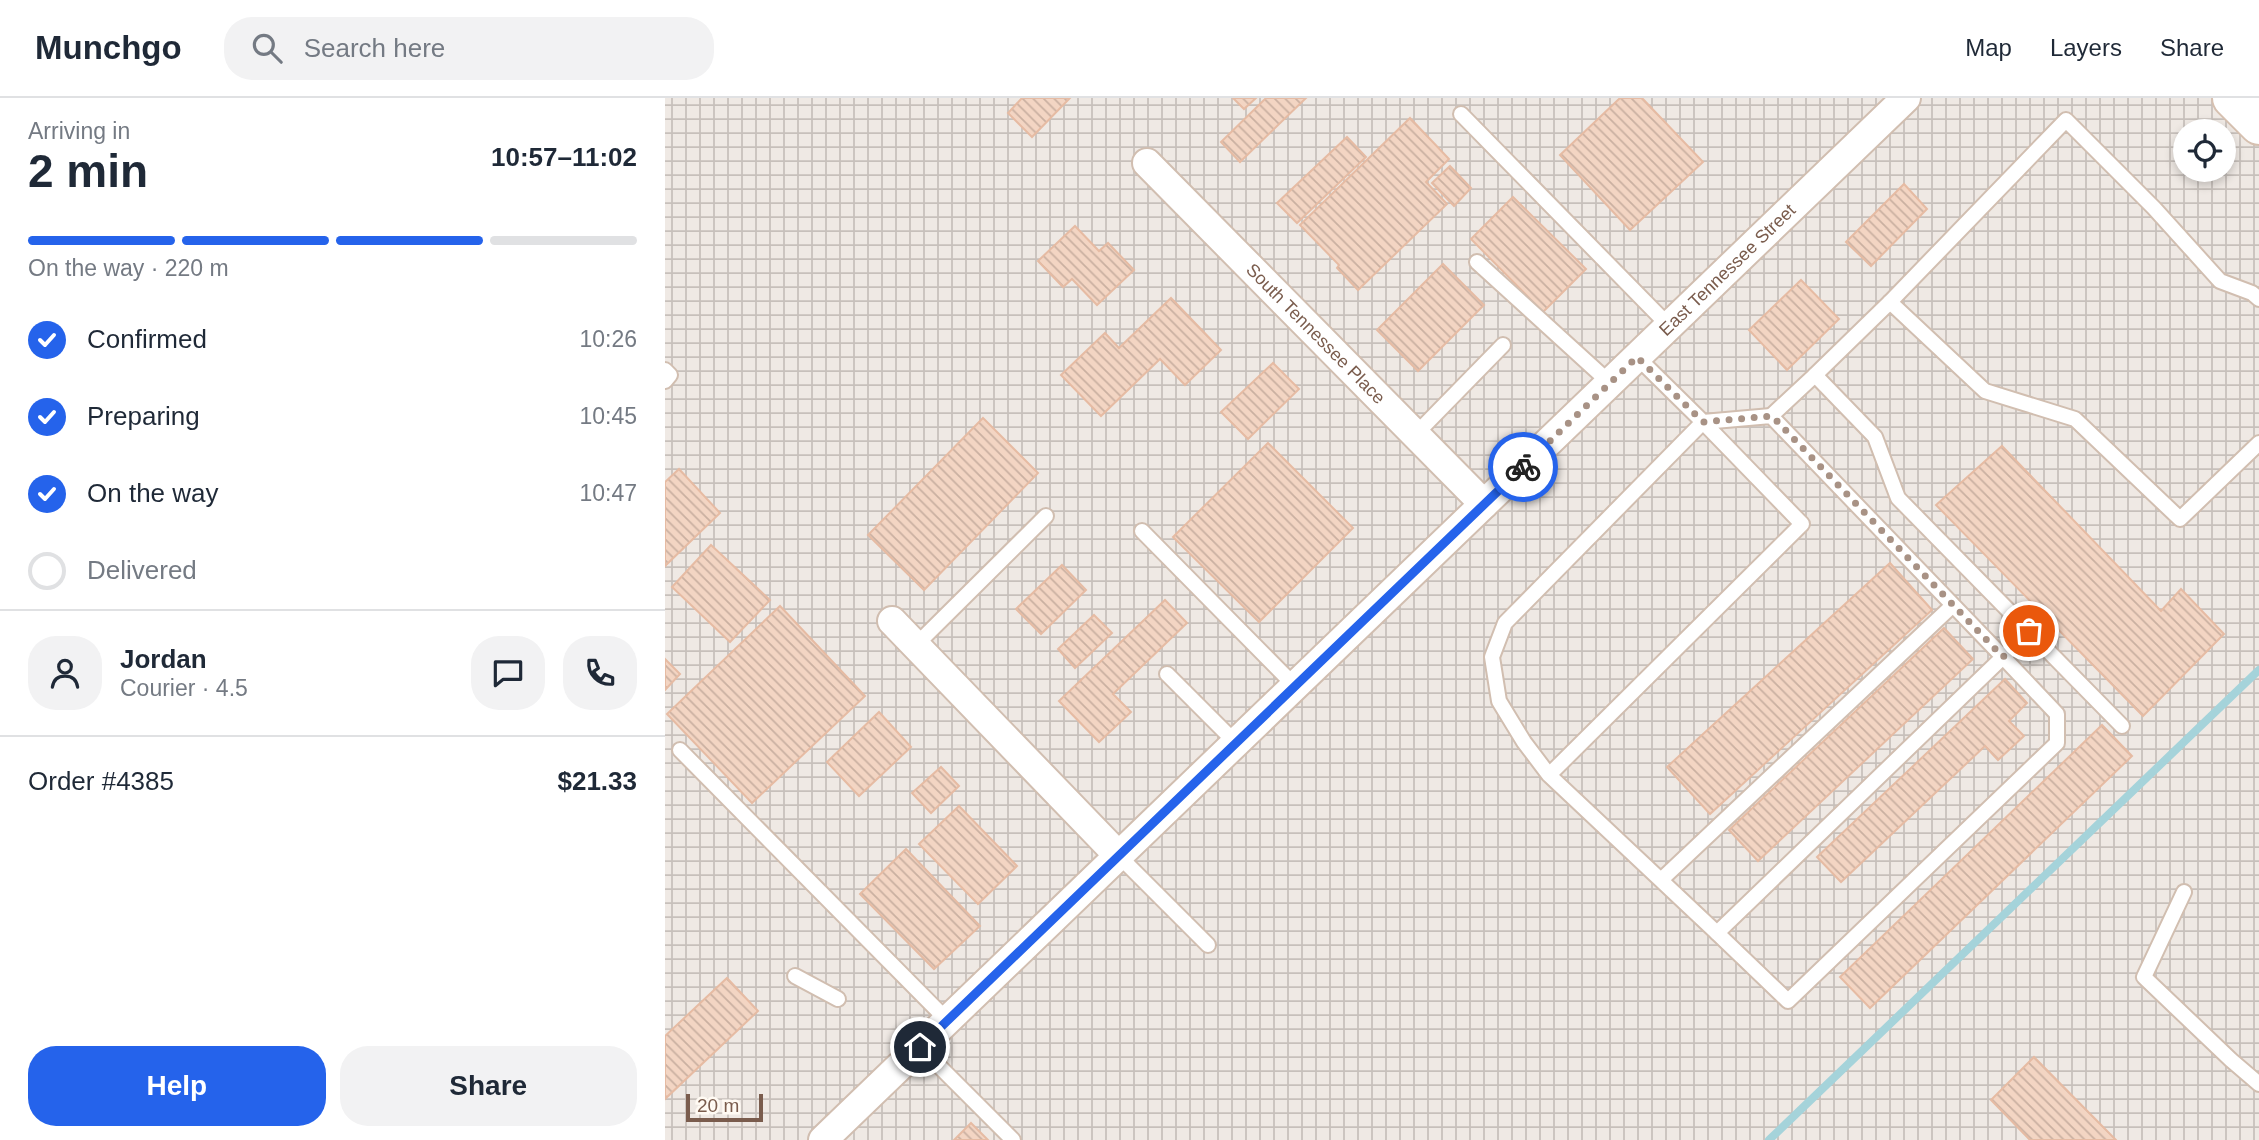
<!DOCTYPE html>
<html lang="en">
<head>
<meta charset="utf-8">
<style>
	:root { --surface:#fff; --page:#f2f2f3; --text:#1f2937; --muted:#747a83; --line:#e0e1e3; --accent:#2563eb }
	body { margin:0; font-family:Arial,sans-serif; background:var(--page); color:var(--text); height:100vh; display:flex; flex-direction:column; font-size:26px; white-space:nowrap }
	* { box-sizing:border-box; margin:0 }
	p { font-size:23px; color:var(--muted) }
	.icon { flex:none; width:38px; height:38px; fill:none; stroke:currentColor; stroke-width:2; stroke-linecap:round; stroke-linejoin:round }
	.map { position:relative; flex:1; overflow:hidden }
	.panel { display:flex; flex-direction:column; background:var(--surface); width:665px }
	.panel>* { flex:none }
	.controls { position:absolute; left:1508px; top:21px; display:grid; gap:14px }
	.controls a { display:grid; place-items:center; width:63px; height:63px; border-radius:50%; background:var(--surface); box-shadow:0 4px 10px #0003; font-size:35px }
	.scale { position:absolute; left:21px; bottom:18px; width:77px; box-sizing:border-box; padding-left:7px; border:4px solid #7a5c4d; border-top:0; font-size:19px; line-height:24px; white-space:nowrap; color:#7a5c4d; -webkit-text-stroke:5px #fffaf3; paint-order:stroke }
	.pin { position:absolute; display:grid; place-items:center; width:60px; height:60px; color:#fff; margin:-30px; border:4px solid #fff; border-radius:50%; box-shadow:0 2px 7px #0007 }
	.courier { position:absolute; display:grid; place-items:center; width:70px; height:70px; margin:-35px; border:5px solid #2563eb; border-radius:50%; background:#fff; color:#222; box-shadow:0 2px 9px #0007 }
	.head em { font-style:normal; font-weight:800 }
	.head div { display:flex; flex-direction:column-reverse }
	.head { display:flex; align-items:center; justify-content:space-between; height:119px; padding:0 28px }
	h1 { font-size:46px; font-weight:800; line-height:52px }
	.bar { display:grid; grid-template-columns:repeat(4,1fr); gap:10px 7px; align-content:center; height:84px; padding:0 28px }
	.bar i { height:9px; border-radius:5px; background:var(--line) }
	.bar .selected { background:var(--accent) }
	.bar p { grid-column:span 4 }
	.line { display:flex; align-items:center; gap:18px; padding:0 28px; border-top:2px solid var(--line) }
	.line div { flex:1 }
	.round { display:grid; place-items:center; flex:none; width:74px; height:74px; border-radius:28px; background:var(--page) }
	ol { padding:0 28px; list-style:none }
	li { display:flex; align-items:center; gap:21px; height:77px }
	li p { margin-inline-start:auto }
	li .icon { padding:7px; border-radius:50%; background:var(--accent); color:#fff; stroke-width:4 }
	li:last-child { color:var(--muted) }
	li i { width:38px; height:38px; border:4px solid var(--line); border-radius:50% }
	.primary-button { display:flex; gap:14px; margin-top:auto; padding:14px 28px }
	.primary-button a { flex:1; height:80px; border-radius:28px; background:var(--accent); color:#fff; font-size:28px; font-weight:800; line-height:80px; text-align:center }
	.primary-button a+a { background:var(--page); color:var(--text) }
	header { display:flex; align-items:center; gap:42px; box-sizing:border-box; height:98px; padding:0 35px; background:var(--surface); border-bottom:2px solid var(--line) }
	header strong { font-size:33px }
	nav { display:flex; gap:38px; margin-inline-start:auto; font-size:24px }
	.search { width:490px; height:63px; background:var(--page); display:flex; align-items:center; gap:18px; box-sizing:border-box; padding:0 24px; border-radius:28px; color:var(--muted); font-size:26px }
	main { display:flex; flex:1; min-height:0 }
	.map>svg:first-child { display:block }
	.industrial { fill:url(#industrial-grid); fill-rule:evenodd }
	.lines { fill:none; stroke-linecap:round; stroke-linejoin:round }
	.stream { stroke:#a5d3da; stroke-width:8 }
	.building { fill:url(#building-back-hatch); stroke:#e6bba3; stroke-width:2 }
	.lane-casing { stroke:#d1beb0; stroke-width:18 }
	.street-casing { stroke:#d1beb0; stroke-width:32 }
	.secondary-casing { stroke:#d6c0b0; stroke-width:42 }
	.lane { stroke:#fff; stroke-width:14 }
	.street { stroke:#fff; stroke-width:28 }
	.secondary { stroke:#fff; stroke-width:38 }
	.done { stroke:#a89285; stroke-width:7; stroke-dasharray:0 12.6 }
	.route { stroke:#2563eb; stroke-width:9 }
	.labels { text-anchor:middle; dominant-baseline:central; stroke-width:7; stroke-linejoin:round; paint-order:stroke }
	.street-label { font-size:18px; fill:#7a5c4d; stroke:#fffaf3 }
</style>
</head>
<body>
<header>
<strong>Munchgo</strong>
<div class="search"><svg class="icon" aria-label="search" viewBox="0 0 24 24"><circle cx="10" cy="10" r="6"/><path d="M15 15l6 6"/></svg>Search here</div>
<nav><a>Map</a><a>Layers</a><a>Share</a></nav>
</header>
<main>
<section class="panel">
<div class="head"><div><h1>2 min</h1><p>Arriving in</p></div><em>10:57–11:02</em></div>
<div class="bar"><i class="selected"></i><i class="selected"></i><i class="selected"></i><i></i><p>On the way · 220 m</p></div>
<ol>
<li><svg class="icon" aria-label="check" viewBox="0 0 24 24"><path d="M5 12l5 5 9-10"/></svg>Confirmed<p>10:26</p></li>
<li><svg class="icon" aria-label="check" viewBox="0 0 24 24"><path d="M5 12l5 5 9-10"/></svg>Preparing<p>10:45</p></li>
<li><svg class="icon" aria-label="check" viewBox="0 0 24 24"><path d="M5 12l5 5 9-10"/></svg>On the way<p>10:47</p></li>
<li><i></i>Delivered</li>
</ol>
<div class="line" style="height:126px"><a class="round"><svg class="icon" aria-label="person" viewBox="0 0 24 24"><circle cx="12" cy="8" r="4"/><path d="M4 21q1-7 8-7t8 7"/></svg></a><div><b>Jordan</b><p>Courier · 4.5</p></div><a class="round"><svg class="icon" aria-label="chat" viewBox="0 0 24 24"><path d="M4 5h16v11H9l-5 4z"/></svg></a><a class="round"><svg class="icon" aria-label="phone" viewBox="0 0 24 24"><path d="M5 4h4l2 5-3 2q2 4 5 5l2-3 5 2v4C11 20 4 13 5 4z"/></svg></a></div>
<div class="line" style="height:91px"><div>Order #4385</div><b>$21.33</b></div>
<div class="primary-button"><a>Help</a><a>Share</a></div>
</section>
<div class="map">
<svg width="1594" height="1042" viewBox="0 0 1594 1042">
	<defs>
		<pattern id="industrial-grid" width="8" height="8" patternUnits="userSpaceOnUse" patternTransform="scale(1.75)"><rect width="8" height="8" fill="#efe9e4"/><path d="M0 4h8M4 0v8" fill="none" stroke="#c7c0bb"/></pattern>
		<pattern id="building-back-hatch" width="6" height="6" patternUnits="userSpaceOnUse" patternTransform="scale(1.75)"><rect width="6" height="6" fill="#f3d5c3"/><path d="M-1 5l2 2M0 0l6 6M5-1l2 2" fill="none" stroke="#cab0a1"/></pattern>
	</defs>
	<rect width="100%" height="100%" fill="#fdf6ec"/>
	<path class="industrial" d="M0,0H1594V1042H0ZM1521,33H1559V72H1521Z"/>
	<g class="lines">
		<path class="stream" d="M1104,1042L1594,572"/>
	</g>
	<g class="building">
		<path d="M357,0H405L367,39L343,15Z"/>
		<path d="M568,0H591L579,11Z"/>
		<path d="M601,0H641L575,64L556,44Z"/>
		<path d="M955,0H977L1038,64L965,132L895,57Z"/>
		<path d="M745,20L784,61L761,84L782,106L693,192L672,170L674,167L635,127Z"/>
		<path d="M682,39L701,59L632,125L612,105Z"/>
		<path d="M785,68L806,90L789,108L767,85Z"/>
		<path d="M1239,86L1262,111L1206,168L1181,144Z"/>
		<path d="M848,99L921,171L878,214L806,141Z"/>
		<path d="M410,128L434,153L443,145L469,172L432,207L407,181L398,189L373,163Z"/>
		<path d="M778,166L819,207L753,273L712,232Z"/>
		<path d="M1136,182L1174,221L1122,272L1084,232Z"/>
		<path d="M506,200L556,252L520,287L495,261L436,318L396,277L440,235L454,250Z"/>
		<path d="M608,265L634,291L583,341L556,314Z"/>
		<path d="M318,320L373,375L259,492L203,437Z"/>
		<path d="M603,345L688,430L594,524L508,439Z"/>
		<path d="M1337,348L1496,513L1516,491L1559,536L1478,618L1271,407Z"/>
		<path d="M14,371L55,415L0,468V384Z"/>
		<path d="M46,447L105,502L65,544L7,489Z"/>
		<path d="M1225,465L1267,512L1045,716L1002,669Z"/>
		<path d="M397,467L421,492L376,536L351,511Z"/>
		<path d="M500,502L522,525L448,596L466,614L434,644L394,603Z"/>
		<path d="M115,508L200,598L87,705L2,616Z"/>
		<path d="M429,517L447,535L410,570L393,551Z"/>
		<path d="M1279,530L1308,561L1093,763L1064,732Z"/>
		<path d="M0,561L15,576L0,592Z"/>
		<path d="M1340,581L1362,605L1344,623L1359,638L1333,662L1320,648L1176,784L1152,759Z"/>
		<path d="M214,614L246,649L194,698L162,664Z"/>
		<path d="M1437,627L1467,658L1205,910L1175,879Z"/>
		<path d="M276,669L294,688L266,715L247,695Z"/>
		<path d="M294,708L352,768L313,806L254,746Z"/>
		<path d="M241,751L315,828L269,871L195,796Z"/>
		<path d="M62,880L93,913L0,1001V938Z"/>
		<path d="M1369,959L1451,1042H1365L1326,1002Z"/>
		<path d="M306,1025L323,1042H289Z"/>
	</g>
	<g class="lines">
		<defs>
			<g id="lane">
				<path d="M796,16L1004,228"/>
				<path d="M812,164L945,285"/>
				<path d="M1225,204L1320,293L1410,321L1515,421L1594,345"/>
				<path d="M0,272L5,277L0,283"/>
				<path d="M1106,318L1150,277"/>
				<path d="M750,337L838,247"/>
				<path d="M477,433L630,588"/>
				<path d="M250,548L381,418"/>
				<path d="M502,576L571,645"/>
				<path d="M1457,628L1233,400L1210,339L1150,277L1225,204L1401,22L1489,110L1555,183L1587,195L1594,201"/>
				<path d="M15,652L282,922"/>
				<path d="M884,677L1137,426L1038,324L840,525L827,559L834,603L859,644L884,677L1052,835L1338,559L1106,318L1038,324L972,259"/>
				<path d="M454,758L543,847"/>
				<path d="M997,781L1287,508"/>
				<path d="M1519,794L1479,879L1566,962L1594,986"/>
				<path d="M1052,835L1123,903L1392,645V616L1338,559L1364,533"/>
				<path d="M130,878L173,901"/>
				<path d="M255,949L348,1042"/>
			</g>
			<g id="street">
				<path id="s1" d="M482,65L819,406"/>
				<path d="M227,523L454,758"/>
				<path id="s2" d="M158,1042L1241,0"/>
			</g>
			<path id="secondary" d="M1567,0L1594,27"/>
		</defs>
		<use href="#lane" class="lane-casing"/>
		<use href="#street" class="street-casing"/>
		<use href="#secondary" class="secondary-casing"/>
		<use href="#lane" class="lane"/>
		<use href="#street" class="street"/>
		<use href="#secondary" class="secondary"/>
	</g>
	<g class="lines">
		<path class="done" d="M858,369L972,259L1038,324L1107,318L1338,559L1364,533"/>
		<path class="route" d="M255,949L858,369"/>
	</g>
	<g class="labels">
		<g class="street-label">
			<text stroke="none"><textPath href="#s2" startOffset="1255">East Tennessee Street</textPath></text>
			<text stroke="none"><textPath href="#s1" startOffset="240">South Tennessee Place</textPath></text>
		</g>
	</g>
</svg>
<div class="controls">
<a><svg class="icon" aria-label="locate" viewBox="0 0 24 24"><circle cx="12" cy="12" r="6"/><path d="M12 2v4M12 18v4M2 12h4M18 12h4"/></svg></a>
</div>
<div class="scale">20 m</div>
<div class="pin" style="left:1364px;top:533px;background:#ea580c"><svg class="icon" aria-label="bag" viewBox="0 0 24 24"><path d="M5 8h14l-1 12H6zM9 8a3 3 0 0 1 6 0"/></svg></div>
<div class="pin" style="left:255px;top:949px;background:#1f2937"><svg class="icon" aria-label="home" viewBox="0 0 24 24"><path d="M3 11l9-7 9 7M6 9v11h12V9"/></svg></div>
<div class="courier" style="left:858px;top:369px"><svg class="icon" aria-label="bike" viewBox="0 0 24 24"><circle cx="6" cy="16" r="4"/><circle cx="18" cy="16" r="4"/><path d="M6 16l4-8h5l3 8M10 8l3 8H6M13 5h3"/></svg></div>
</div>
</main>
</body>
</html>
